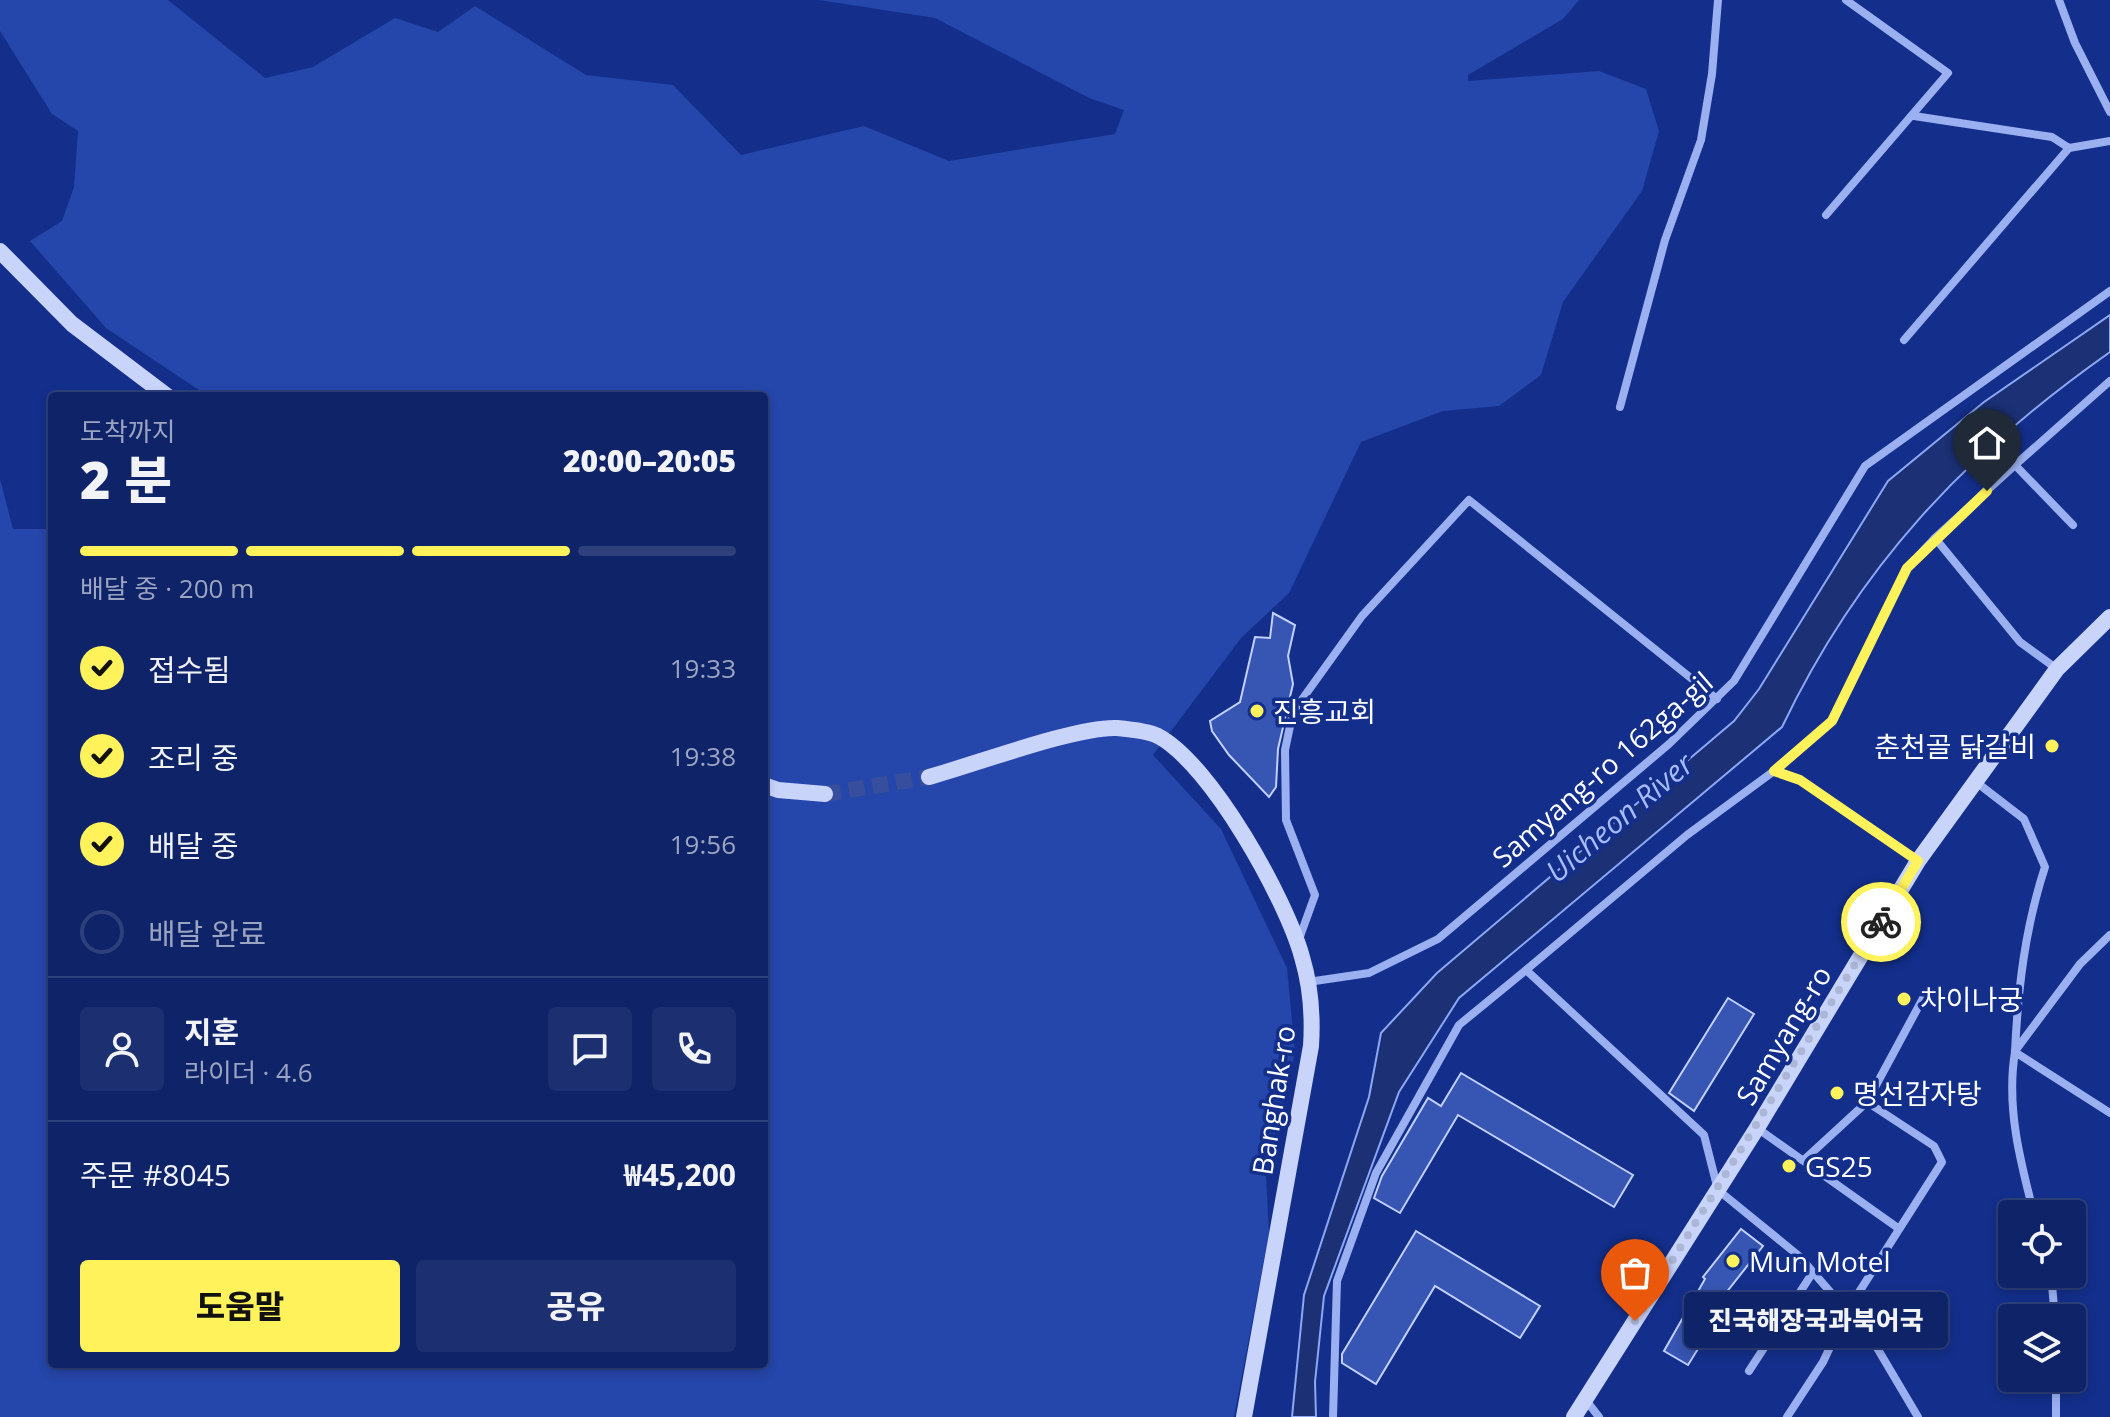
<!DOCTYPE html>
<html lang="ko">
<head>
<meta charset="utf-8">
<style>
	:root { --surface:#0e2368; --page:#1c2f71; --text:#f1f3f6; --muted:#9ba4c0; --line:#2e407c; --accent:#fff25a }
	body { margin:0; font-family:"Open Sans","Noto Sans KR",sans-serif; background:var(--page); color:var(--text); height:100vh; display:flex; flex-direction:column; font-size:30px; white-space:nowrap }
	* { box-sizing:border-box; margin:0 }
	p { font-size:26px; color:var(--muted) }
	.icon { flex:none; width:44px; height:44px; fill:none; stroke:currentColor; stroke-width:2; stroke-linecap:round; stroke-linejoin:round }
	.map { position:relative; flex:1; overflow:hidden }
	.side { position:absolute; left:48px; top:392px; width:720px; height:976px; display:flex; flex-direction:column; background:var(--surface); border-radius:8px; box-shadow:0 4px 12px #0003,0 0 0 2px var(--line) }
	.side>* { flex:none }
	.tools { position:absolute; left:1998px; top:1200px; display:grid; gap:16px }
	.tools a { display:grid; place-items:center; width:88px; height:88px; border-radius:8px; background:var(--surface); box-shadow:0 4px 12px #0003,0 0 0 2px var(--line); font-size:40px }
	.pin { position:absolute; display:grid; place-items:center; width:68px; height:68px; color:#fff; margin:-82px -34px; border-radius:50% 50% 50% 0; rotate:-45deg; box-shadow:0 0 8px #0007 }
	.pin .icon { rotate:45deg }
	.courier { position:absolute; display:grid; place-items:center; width:80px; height:80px; margin:-40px; border:6px solid #fff25a; border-radius:50%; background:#fff; color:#222; box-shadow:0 2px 10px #0007 }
	.bubble { position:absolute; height:56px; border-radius:8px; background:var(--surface); box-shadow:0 4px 12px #0003,0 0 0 2px var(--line); font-size:26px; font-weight:800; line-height:56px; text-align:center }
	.summary em { font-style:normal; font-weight:800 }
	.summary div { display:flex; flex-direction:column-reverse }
	.summary { display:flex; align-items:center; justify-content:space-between; height:136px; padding:0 32px }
	h1 { font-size:52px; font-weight:800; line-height:60px }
	.bar { display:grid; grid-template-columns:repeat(4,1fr); gap:12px 8px; align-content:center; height:96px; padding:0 32px }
	.bar i { height:10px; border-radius:6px; background:var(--line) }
	.bar .active { background:var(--accent) }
	.bar p { grid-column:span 4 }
	.line { display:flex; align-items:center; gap:20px; padding:0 32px; border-top:2px solid var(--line) }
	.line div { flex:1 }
	.round { display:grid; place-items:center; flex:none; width:84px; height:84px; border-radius:8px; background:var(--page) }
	ol { padding:0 32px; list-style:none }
	li { display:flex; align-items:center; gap:24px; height:88px }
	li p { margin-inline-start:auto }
	li .icon { padding:8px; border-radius:50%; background:var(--accent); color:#111; stroke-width:4 }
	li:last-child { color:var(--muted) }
	li i { width:44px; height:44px; border:4px solid var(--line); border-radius:50% }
	.action { display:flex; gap:16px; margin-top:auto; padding:16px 32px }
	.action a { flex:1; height:92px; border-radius:8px; background:var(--accent); color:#111; font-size:32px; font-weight:800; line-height:92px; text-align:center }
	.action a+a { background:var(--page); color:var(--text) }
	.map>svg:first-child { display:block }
	.green { fill:#2546aa }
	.water { fill:#1b3075; stroke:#8ca7f3; stroke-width:2 }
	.building { fill:#3755b2; stroke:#c1d0fc; stroke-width:2 }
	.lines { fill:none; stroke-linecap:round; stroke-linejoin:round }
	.secondary-tunnel { stroke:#364e9c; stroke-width:16; stroke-dasharray:16 8; stroke-linecap:butt }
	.street { stroke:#9bb0f0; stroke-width:8 }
	.secondary { stroke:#c9d4fb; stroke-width:16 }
	.done { stroke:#acb6d6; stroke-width:8; stroke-dasharray:0 14.4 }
	.route { stroke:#fff25a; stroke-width:10 }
	.poi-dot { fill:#fff25a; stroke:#132f8b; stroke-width:3 }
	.labels { text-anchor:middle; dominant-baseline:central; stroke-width:7; stroke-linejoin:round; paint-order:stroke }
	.poi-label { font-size:28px; fill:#fff; stroke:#132f8b; text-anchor:start }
	.street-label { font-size:28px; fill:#fff; stroke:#132f8b }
	.water-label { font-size:30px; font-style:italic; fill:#a6bbf7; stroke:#132f8b }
</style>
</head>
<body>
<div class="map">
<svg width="2110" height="1417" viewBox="0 0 2110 1417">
	<rect width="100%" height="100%" fill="#132f8b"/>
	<path class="green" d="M0,0H168L265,78L313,67L395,18L438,32L475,6L586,75L673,85L741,155L864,126L949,161L1115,134L1124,110L1089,98L935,18L819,0H1579L1563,19L1468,75V81L1599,71L1646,89L1659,131L1642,191L1563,302L1541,375L1499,406L1443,411L1361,442L1289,593L1241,638L1153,755L1221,829L1287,968L1295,1052L1266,1175L1269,1234L1234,1417H0V479L13,529H52V1364H764V396H208L106,328L30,241L62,221L74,187L78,131L52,114L0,31Z"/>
	<path class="water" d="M2110,315V352C1965,454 1859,566 1782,727L1459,998L1399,1092L1324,1296L1315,1382L1316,1417H1292L1304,1295L1369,1097L1381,1033L1437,973L1734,721L1759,689L1888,481L1984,402Z"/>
	<g class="building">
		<path d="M1273,613L1295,625L1288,656L1293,684L1278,749L1276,787L1269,797L1229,755L1212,731L1210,721L1240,702L1255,637L1270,638Z"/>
		<path d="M1728,998L1754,1014L1694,1111L1669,1093Z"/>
		<path d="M1461,1073L1633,1175L1614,1207L1458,1115L1400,1213L1374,1198L1382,1176L1428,1098L1441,1106Z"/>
		<path d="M1741,1229L1763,1246L1718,1303L1724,1307L1688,1365L1664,1351L1705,1279L1703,1277Z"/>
		<path d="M1416,1231L1540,1306L1520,1338L1435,1286L1376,1384L1342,1363V1354Z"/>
	</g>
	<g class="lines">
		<path class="secondary-tunnel" d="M825,794L929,777"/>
		<g class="street">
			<path d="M2059,0L2075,43L2110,112"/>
			<path d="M1914,116L2052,137L2069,148L2110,141"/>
			<path d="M1826,215L1948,73L1846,0"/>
			<path d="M1904,340L2069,148"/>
			<path d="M1620,407L1665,240L1701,140L1712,74L1718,0"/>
			<path d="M2015,465L2110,381"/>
			<path d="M2057,669L2020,642L1935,538L2015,465L2073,525"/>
			<path d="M1774,771L1832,721L1907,568L1935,538"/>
			<path d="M1976,782L2024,819L2045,867C2025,928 2018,988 2015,1052"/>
			<path d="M1298,942L1315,895L1286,820L1285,750L1293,712L1362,616L1469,500L1717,699"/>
			<path d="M1526,970L1687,835L1774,771L1800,780L1918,861"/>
			<path d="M1308,982L1369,973L1438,939L1669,744L1734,681L1865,466L2110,291"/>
			<path d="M2015,1051L2080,964L2110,935"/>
			<path d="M1867,1102L1928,989"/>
			<path d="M1757,1128L1898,1228"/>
			<path d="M2034,1214C2020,1161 2006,1106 2015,1052L2110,1113"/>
			<path d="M2051,1274L2055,1318"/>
			<path d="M1749,1371L1813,1272"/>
			<path d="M2056,1378V1417"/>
			<path d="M1585,1399L1599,1417"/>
			<path d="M1333,1417L1337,1281L1376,1173L1459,1025L1526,970L1704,1135L1718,1190L1799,1256L1873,1341L1918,1417"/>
			<path d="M1787,1417L1823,1362L1847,1311L1942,1162L1934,1146L1867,1102L1805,1159"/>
		</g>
		<g class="secondary">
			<path d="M0,251L72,324L167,396"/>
			<path d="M929,777C973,765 1077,726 1117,728C1128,729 1148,731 1158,736C1211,764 1286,899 1302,957C1311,987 1313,1015 1311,1046L1244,1417"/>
			<path d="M764,785L778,790L825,794"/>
			<path d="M1574,1417L1757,1128L1918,861L2057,669L2110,617"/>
		</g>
	</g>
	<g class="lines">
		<path class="done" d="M1635,1321L1881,922"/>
		<path class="route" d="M1881,922L1918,861L1800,780L1774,771L1832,721L1907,568L1987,491"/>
	</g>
	<g class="poi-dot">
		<circle cx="1257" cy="711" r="8"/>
		<circle cx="2052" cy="746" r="8"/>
		<circle cx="1904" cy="999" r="8"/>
		<circle cx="1837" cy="1093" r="8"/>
		<circle cx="1789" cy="1166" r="8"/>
		<circle cx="1733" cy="1261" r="8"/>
	</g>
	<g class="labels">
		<g class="poi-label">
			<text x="1273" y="711">진흥교회</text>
			<text x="2036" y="746" text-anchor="end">춘천골 닭갈비</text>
			<text x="1920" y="999">차이나궁</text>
			<text x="1853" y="1093">명선감자탕</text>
			<text x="1805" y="1166">GS25</text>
			<text x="1749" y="1261">Mun Motel</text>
		</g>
		<g class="street-label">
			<text transform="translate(1602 769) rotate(-41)">Samyang-ro 162ga-gil</text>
			<text transform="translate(1783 1035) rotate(-59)">Samyang-ro</text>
			<text transform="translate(1273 1100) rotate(-81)">Banghak-ro</text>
		</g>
		<g class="water-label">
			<text transform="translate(1619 817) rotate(-40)">Uicheon River</text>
		</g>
	</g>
</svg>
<div class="tools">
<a><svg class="icon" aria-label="locate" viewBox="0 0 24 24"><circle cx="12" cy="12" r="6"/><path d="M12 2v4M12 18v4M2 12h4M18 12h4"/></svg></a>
<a><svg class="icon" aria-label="layers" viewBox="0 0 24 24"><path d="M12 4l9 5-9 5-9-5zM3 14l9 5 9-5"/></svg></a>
</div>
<div class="pin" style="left:1635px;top:1321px;background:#ea580c"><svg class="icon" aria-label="bag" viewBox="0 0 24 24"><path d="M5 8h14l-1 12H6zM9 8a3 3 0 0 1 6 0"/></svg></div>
<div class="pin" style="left:1987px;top:491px;background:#1f2937"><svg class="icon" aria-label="home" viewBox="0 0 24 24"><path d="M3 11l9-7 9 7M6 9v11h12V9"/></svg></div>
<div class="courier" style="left:1881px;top:922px"><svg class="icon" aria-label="bike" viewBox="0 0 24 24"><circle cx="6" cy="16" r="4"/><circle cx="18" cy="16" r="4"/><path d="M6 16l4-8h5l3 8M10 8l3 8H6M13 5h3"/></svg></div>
<div class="bubble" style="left:1684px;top:1292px;width:264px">진국해장국과북어국</div>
<section class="side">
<div class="summary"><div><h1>2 분</h1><p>도착까지</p></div><em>20:00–20:05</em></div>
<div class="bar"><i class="active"></i><i class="active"></i><i class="active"></i><i></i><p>배달 중 · 200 m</p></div>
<ol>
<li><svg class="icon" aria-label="check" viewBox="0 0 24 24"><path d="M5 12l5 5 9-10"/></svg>접수됨<p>19:33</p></li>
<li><svg class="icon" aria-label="check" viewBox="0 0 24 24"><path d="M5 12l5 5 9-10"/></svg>조리 중<p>19:38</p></li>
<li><svg class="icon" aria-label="check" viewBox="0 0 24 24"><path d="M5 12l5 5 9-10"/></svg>배달 중<p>19:56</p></li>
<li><i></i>배달 완료</li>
</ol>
<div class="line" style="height:144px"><a class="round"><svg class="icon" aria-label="person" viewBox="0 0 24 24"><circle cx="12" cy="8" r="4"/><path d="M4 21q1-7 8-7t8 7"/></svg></a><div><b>지훈</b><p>라이더 · 4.6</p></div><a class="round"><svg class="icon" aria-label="chat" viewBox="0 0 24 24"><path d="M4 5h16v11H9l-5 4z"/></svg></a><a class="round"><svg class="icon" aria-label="phone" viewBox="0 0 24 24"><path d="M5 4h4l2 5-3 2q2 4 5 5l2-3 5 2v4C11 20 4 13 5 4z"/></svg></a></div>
<div class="line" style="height:104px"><div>주문 #8045</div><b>₩45,200</b></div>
<div class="action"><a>도움말</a><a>공유</a></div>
</section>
</div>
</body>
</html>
